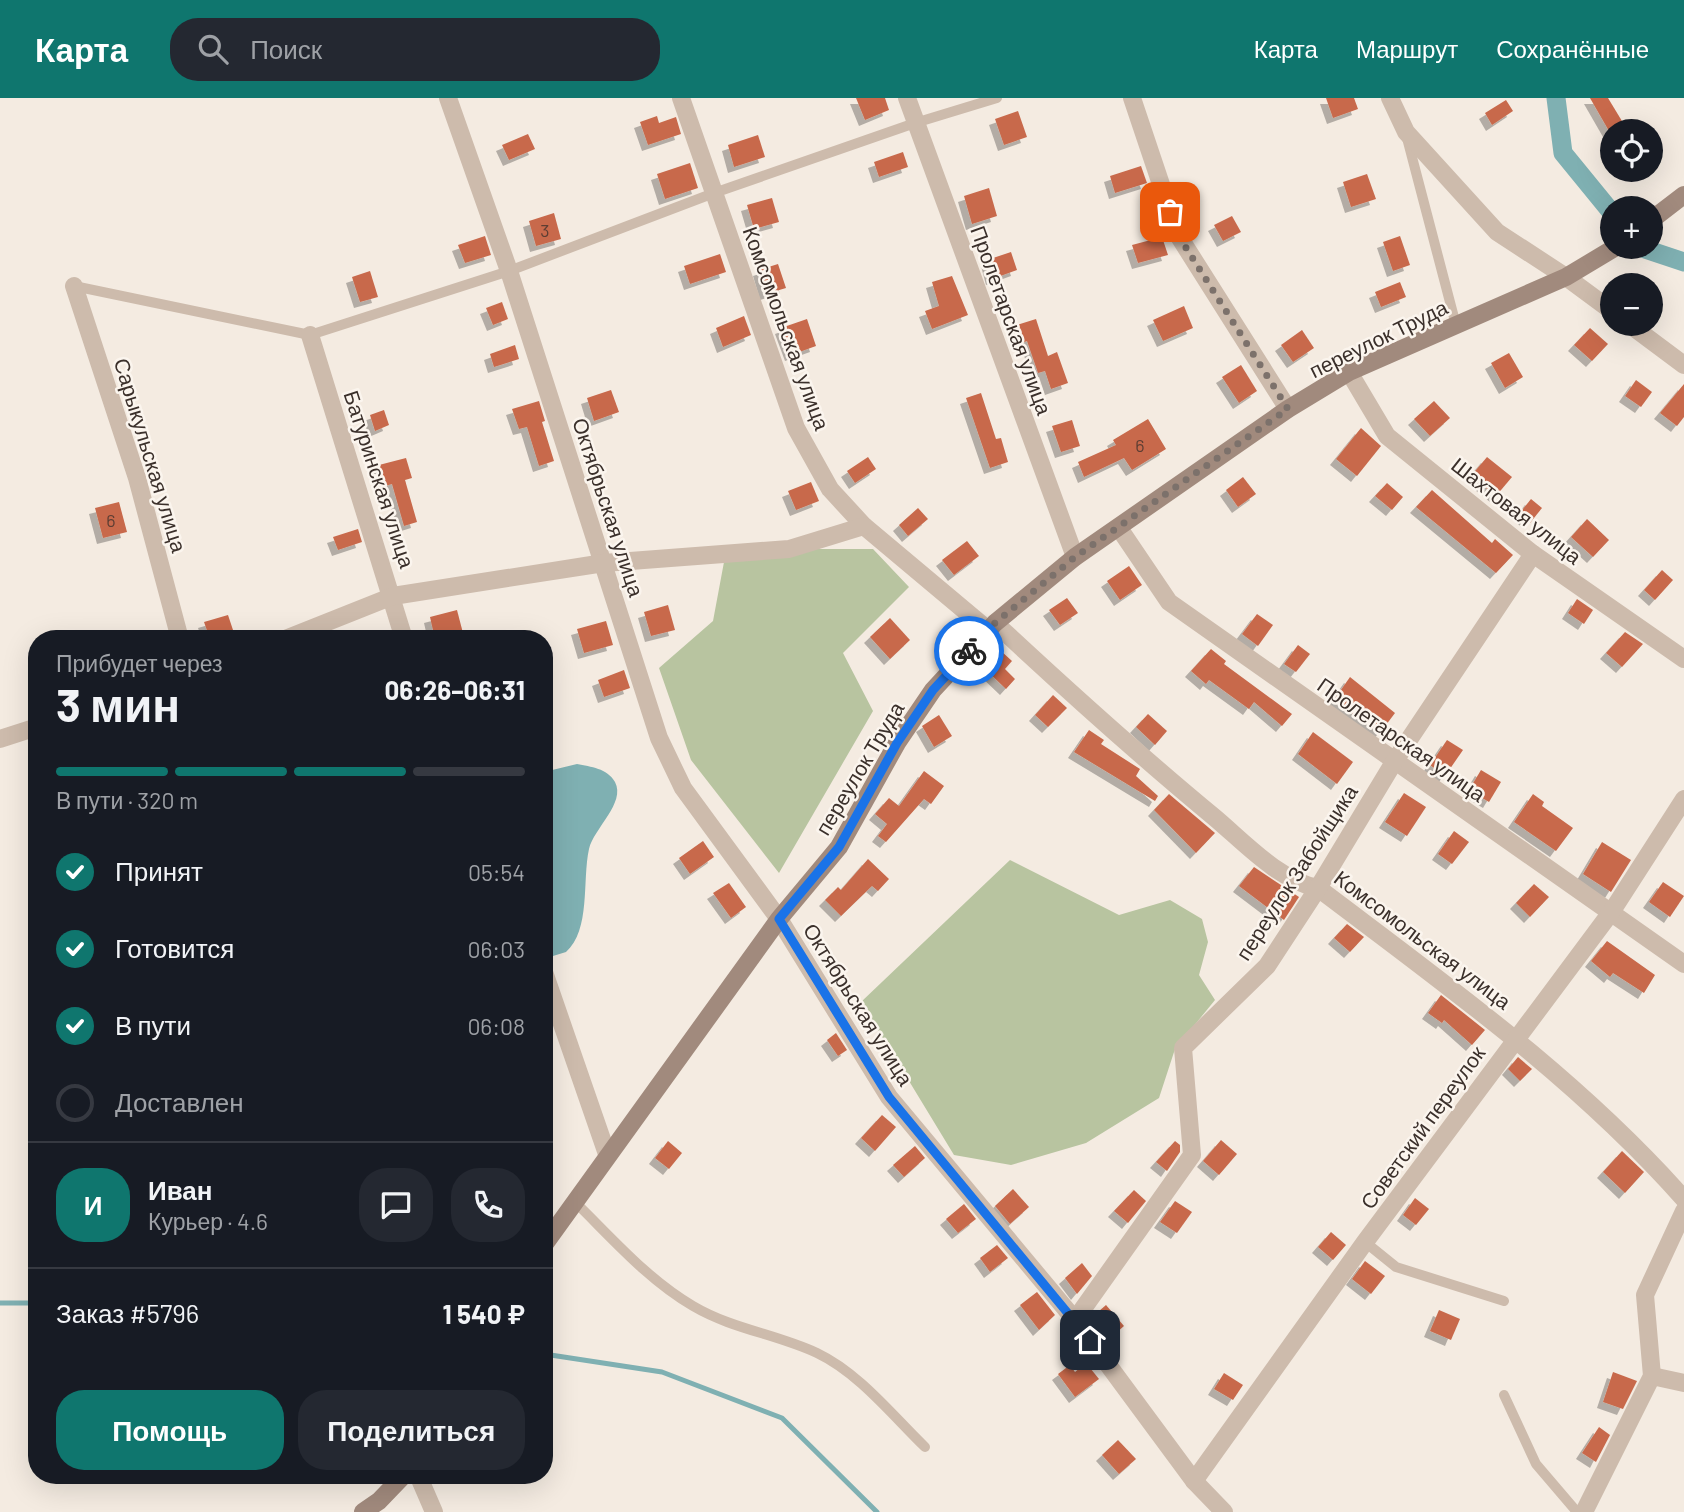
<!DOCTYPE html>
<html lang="ru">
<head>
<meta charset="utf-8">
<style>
	:root { --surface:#171b24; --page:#242831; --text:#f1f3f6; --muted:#9ea1a6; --line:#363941; --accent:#0f766e }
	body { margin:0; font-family:Barlow,sans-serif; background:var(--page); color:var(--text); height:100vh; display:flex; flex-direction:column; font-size:26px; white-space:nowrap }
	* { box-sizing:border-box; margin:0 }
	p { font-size:23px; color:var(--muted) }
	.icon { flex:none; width:38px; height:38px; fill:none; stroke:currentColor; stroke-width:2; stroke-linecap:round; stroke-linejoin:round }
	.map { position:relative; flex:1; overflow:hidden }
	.sheet { position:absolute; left:28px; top:532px; width:525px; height:854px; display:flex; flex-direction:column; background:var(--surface); border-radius:28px; box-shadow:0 7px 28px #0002 }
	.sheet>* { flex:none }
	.fabs { position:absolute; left:1600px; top:21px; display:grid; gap:14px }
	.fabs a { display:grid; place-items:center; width:63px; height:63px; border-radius:50%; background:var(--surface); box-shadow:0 7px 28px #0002; font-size:35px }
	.pin { position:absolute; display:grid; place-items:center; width:60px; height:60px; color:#fff; margin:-30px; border-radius:14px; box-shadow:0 4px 10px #0006 }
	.courier { position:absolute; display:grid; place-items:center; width:70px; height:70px; margin:-35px; border:5px solid #1a73e8; border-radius:50%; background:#fff; color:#222; box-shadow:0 2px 9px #0007 }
	.overview em { font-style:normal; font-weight:700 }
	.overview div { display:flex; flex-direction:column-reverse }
	.overview { display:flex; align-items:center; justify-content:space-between; height:119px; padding:0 28px }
	h1 { font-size:46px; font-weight:700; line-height:52px }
	.bar { display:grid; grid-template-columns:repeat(4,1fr); gap:10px 7px; align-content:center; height:84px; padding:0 28px }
	.bar i { height:9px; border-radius:5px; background:var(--line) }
	.bar .selected { background:var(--accent) }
	.bar p { grid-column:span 4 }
	.line { display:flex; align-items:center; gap:18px; padding:0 28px; border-top:2px solid var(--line) }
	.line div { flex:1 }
	.round { display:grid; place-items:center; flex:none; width:74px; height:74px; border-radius:28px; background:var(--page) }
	ol { padding:0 28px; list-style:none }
	li { display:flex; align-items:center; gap:21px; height:77px }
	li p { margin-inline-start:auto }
	li .icon { padding:7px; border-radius:50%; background:var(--accent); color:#fff; stroke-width:4 }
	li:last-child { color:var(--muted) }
	li i { width:38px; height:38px; border:4px solid var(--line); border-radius:50% }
	.action { display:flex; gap:14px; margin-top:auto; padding:14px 28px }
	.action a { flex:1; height:80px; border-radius:28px; background:var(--accent); color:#fff; font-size:28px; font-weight:700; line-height:80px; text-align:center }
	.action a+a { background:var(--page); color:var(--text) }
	header { display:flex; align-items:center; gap:42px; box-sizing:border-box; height:98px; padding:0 35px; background:var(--accent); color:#fff }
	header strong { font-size:33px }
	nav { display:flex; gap:38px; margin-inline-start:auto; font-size:24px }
	.search { width:490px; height:63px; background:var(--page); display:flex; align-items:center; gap:18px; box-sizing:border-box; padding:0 24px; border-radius:28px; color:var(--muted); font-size:26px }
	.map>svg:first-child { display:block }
	.green { fill:#b8c4a0 }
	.water { fill:#7fb0b2 }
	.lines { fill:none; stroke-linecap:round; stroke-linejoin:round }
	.stream { stroke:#7fb0b2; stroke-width:5 }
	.canal { stroke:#7fb0b2; stroke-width:19 }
	.building { fill:#c8694b; filter:url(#shadow) }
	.lane { stroke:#cdbbac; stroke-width:10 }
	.street { stroke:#cdbbac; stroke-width:18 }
	.secondary { stroke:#a18a7d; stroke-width:18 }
	.done { stroke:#7c716b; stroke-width:7; stroke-dasharray:0 12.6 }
	.route { stroke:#1a73e8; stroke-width:9 }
	.labels { text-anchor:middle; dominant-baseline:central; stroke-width:5; stroke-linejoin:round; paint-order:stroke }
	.number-label { font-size:18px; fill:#5e3e33 }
	.street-label { font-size:21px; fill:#3b302b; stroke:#fbf5ee }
</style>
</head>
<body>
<header>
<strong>Карта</strong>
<div class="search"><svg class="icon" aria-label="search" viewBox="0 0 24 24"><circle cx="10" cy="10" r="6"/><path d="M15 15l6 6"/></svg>Поиск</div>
<nav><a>Карта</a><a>Маршрут</a><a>Сохранённые</a></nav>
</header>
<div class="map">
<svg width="1684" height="1414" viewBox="0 0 1684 1414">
	<defs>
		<filter id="shadow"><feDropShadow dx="-6" dy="6" stdDeviation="0" flood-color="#0004"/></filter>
	</defs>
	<rect width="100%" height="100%" fill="#f4ebe1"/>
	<g class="green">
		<path d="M816,451H873L909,489L843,555L873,613L779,775L691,662L659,570L713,523L724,464Z"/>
		<path d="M1010,762L1119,817L1170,802L1202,821L1208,844L1199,877L1215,902L1175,951L1159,1000L1086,1045L1011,1067L954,1057L861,904Z"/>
	</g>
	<path class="water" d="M577,666C591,669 607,670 615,684C626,705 594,730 589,751C582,782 591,832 566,854L553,858L544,851V674Z"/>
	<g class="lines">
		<g class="stream">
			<path d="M0,1205H37"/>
			<path d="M544,1256L662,1274L782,1320L877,1414"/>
		</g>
		<g class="canal">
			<path d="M1556,0L1563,55L1612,115"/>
			<path d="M1639,149L1684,164"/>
		</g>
	</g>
	<g class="building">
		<path d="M856,0H885L889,12L865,22Z"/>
		<path d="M1326,0H1354L1358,11L1333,20Z"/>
		<path d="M1590,0H1608L1628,33H1609Z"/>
		<path d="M1506,2L1513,13L1492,27L1485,15Z"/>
		<path d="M1018,13L1027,39L1004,47L995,21Z"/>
		<path d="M657,18L659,25L676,19L681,36L648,47L640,24Z"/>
		<path d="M528,36L535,51L509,62L502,47Z"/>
		<path d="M758,37L765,59L734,69L728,47Z"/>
		<path d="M903,54L908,69L879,79L874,64Z"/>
		<path d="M690,65L698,90L665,101L657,76Z"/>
		<path d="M1141,68L1147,85L1115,95L1110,78Z"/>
		<path d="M1367,76L1376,101L1351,109L1343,84Z"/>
		<path d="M989,90L997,118L972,126L964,98Z"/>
		<path d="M772,100L779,124L754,131L747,107Z"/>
		<path d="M554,115L561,141L536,148L529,123Z"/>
		<path d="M1232,118L1241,134L1223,143L1214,127Z"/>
		<path d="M485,138L491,157L465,165L458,147Z"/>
		<path d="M1400,138L1410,167L1393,173L1383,144Z"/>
		<path d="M1162,139L1168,157L1138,165L1132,147Z"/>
		<path d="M1011,154L1017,172L992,181L987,162Z"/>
		<path d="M720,156L726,174L690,186L684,168Z"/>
		<path d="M778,166L786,190L766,196L759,172Z"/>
		<path d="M370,173L378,199L360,204L352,179Z"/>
		<path d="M952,178L968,217L932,231L925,213L939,208L932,184Z"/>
		<path d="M1400,184L1406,199L1381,209L1375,194Z"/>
		<path d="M502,204L508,221L493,227L486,210Z"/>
		<path d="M1184,208L1193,230L1163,243L1153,222Z"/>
		<path d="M744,218L751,237L723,249L716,230Z"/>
		<path d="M807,221L816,248L791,257L781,230Z"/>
		<path d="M1036,221L1048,258L1057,254L1068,285L1051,291L1045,273L1038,275L1027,243L1019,246L1014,228Z"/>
		<path d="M1590,230L1608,246L1592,263L1574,247Z"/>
		<path d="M1302,232L1314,250L1293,264L1281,247Z"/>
		<path d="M515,247L519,261L494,269L490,256Z"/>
		<path d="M1509,255L1523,279L1505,290L1491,265Z"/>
		<path d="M1241,267L1257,293L1239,305L1222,279Z"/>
		<path d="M1636,282L1652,294L1641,309L1625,298Z"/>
		<path d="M1684,286V319L1677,328L1660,315Z"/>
		<path d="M611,292L619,314L594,323L587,300Z"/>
		<path d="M981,295L996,341L1001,340L1008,364L990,370L966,300Z"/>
		<path d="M539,303L545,323L542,324L554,363L539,368L527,329L519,331L512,311Z"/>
		<path d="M1434,303L1450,320L1430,338L1414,321Z"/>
		<path d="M384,312L389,327L375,333L370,317Z"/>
		<path d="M1148,321L1166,351L1132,372L1124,360L1084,379L1078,364L1116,347L1113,342Z"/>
		<path d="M1072,322L1080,348L1061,354L1052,328Z"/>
		<path d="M1361,330L1381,348L1357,378L1336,361Z"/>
		<path d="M868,359L876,371L855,385L847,373Z"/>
		<path d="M1487,359L1512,379L1496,398L1471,378Z"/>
		<path d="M406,360L412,380L405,382L417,424L404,428L392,386L385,388L379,367Z"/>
		<path d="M1243,379L1256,396L1238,409L1226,392Z"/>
		<path d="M811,384L819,403L796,412L788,393Z"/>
		<path d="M1387,385L1403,399L1392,412L1375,398Z"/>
		<path d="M1432,392L1492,445L1495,441L1513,457L1496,475L1416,409Z"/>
		<path d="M1531,401L1542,410L1530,425L1519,416Z"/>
		<path d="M119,404L127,434L103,440L95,410Z"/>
		<path d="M918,410L928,421L908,438L899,427Z"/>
		<path d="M1587,421L1609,442L1593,459L1571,439Z"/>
		<path d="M358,431L362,444L338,452L333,439Z"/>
		<path d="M967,443L979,458L954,477L942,462Z"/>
		<path d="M1129,468L1142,487L1120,502L1107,483Z"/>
		<path d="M1662,472L1673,482L1655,502L1644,492Z"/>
		<path d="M1067,500L1078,515L1060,527L1049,512Z"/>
		<path d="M1577,501L1593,512L1584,526L1568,515Z"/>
		<path d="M668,507L675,532L651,538L644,514Z"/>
		<path d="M457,512L464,539L435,541L430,519Z"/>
		<path d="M1257,516L1273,527L1258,548L1242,536Z"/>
		<path d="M228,517L236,541H210L204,524Z"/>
		<path d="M890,520L910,542L890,561L870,539Z"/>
		<path d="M606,523L613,547L584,555L577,531Z"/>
		<path d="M1625,534L1643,546L1622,569L1606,555Z"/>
		<path d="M1298,547L1310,556L1296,574L1284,566Z"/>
		<path d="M1211,551L1226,563L1224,566L1292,616L1282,628L1254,604L1249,611L1209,582L1206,586L1191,573Z"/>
		<path d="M1001,553L1012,563L1005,571L1015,581L1006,591L985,571Z"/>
		<path d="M624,572L630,590L604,599L598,582Z"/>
		<path d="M1350,579L1395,615L1380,635L1334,602Z"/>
		<path d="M1053,597L1067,610L1048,629L1035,617Z"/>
		<path d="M1148,616L1167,633L1155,647L1136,629Z"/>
		<path d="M939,617L952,638L934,649L922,628Z"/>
		<path d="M1089,632L1104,642L1101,646L1140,671L1136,678L1158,698L1155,703L1074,654Z"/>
		<path d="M1313,634L1353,664L1337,686L1298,656Z"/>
		<path d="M1447,642L1463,652L1445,678L1430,667Z"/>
		<path d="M1481,672L1501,684L1489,704L1469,692Z"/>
		<path d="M924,673L944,688L931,706L924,701L886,744L878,738L887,726L875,716L889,700L899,708Z"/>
		<path d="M1404,695L1426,709L1407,738L1385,724Z"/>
		<path d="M1169,696L1215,735L1196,755L1154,712Z"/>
		<path d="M1533,696L1544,704L1542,708L1573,730L1556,753L1514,724Z"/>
		<path d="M1454,733L1469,744L1452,766L1438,756Z"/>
		<path d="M703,743L714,759L690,776L679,760Z"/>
		<path d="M1602,744L1631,762L1611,794L1583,776Z"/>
		<path d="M868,761L889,781L878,793L872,788L841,818L825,802L838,789L841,792Z"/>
		<path d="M1254,769L1299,799L1284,822L1239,788Z"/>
		<path d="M1663,784L1684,798L1670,819L1649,804Z"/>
		<path d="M729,785L746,809L731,820L713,795Z"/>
		<path d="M1534,786L1549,799L1530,819L1516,805Z"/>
		<path d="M1347,826L1364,839L1350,854L1334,840Z"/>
		<path d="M1607,843L1655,877L1644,895L1613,875L1610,879L1591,863Z"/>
		<path d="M1441,897L1485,932L1472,947L1444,922L1442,925L1428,915Z"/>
		<path d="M836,935L847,952L838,958L827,942Z"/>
		<path d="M1518,959L1532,971L1520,983L1508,971Z"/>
		<path d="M882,1017L896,1029L875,1053L861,1040Z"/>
		<path d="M1221,1042L1237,1056L1219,1077L1203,1063Z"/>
		<path d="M668,1043L682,1055L669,1071L655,1060Z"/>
		<path d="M1175,1043L1180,1047V1054L1167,1073L1156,1064Z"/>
		<path d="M915,1048L925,1060L904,1079L893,1067Z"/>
		<path d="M1622,1053L1644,1074L1625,1095L1603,1074Z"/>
		<path d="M1013,1091L1029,1109L1010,1126L995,1108Z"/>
		<path d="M1134,1092L1146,1103L1128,1125L1114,1113Z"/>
		<path d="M1415,1100L1429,1111L1416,1127L1403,1117Z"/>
		<path d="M1175,1103L1192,1114L1177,1135L1160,1124Z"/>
		<path d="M964,1106L976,1121L958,1135L946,1121Z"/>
		<path d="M1331,1134L1346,1147L1333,1162L1318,1149Z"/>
		<path d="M997,1147L1008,1160L990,1174L980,1160Z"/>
		<path d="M1365,1163L1385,1178L1371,1196L1352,1181Z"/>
		<path d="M1082,1165L1092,1178L1077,1196L1065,1180Z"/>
		<path d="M1037,1194L1055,1217L1039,1232L1020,1207Z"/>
		<path d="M1106,1207L1124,1228L1109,1241L1091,1220Z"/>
		<path d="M1439,1212L1460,1221L1451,1242L1430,1233Z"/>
		<path d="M1086,1265L1099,1281L1075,1299L1058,1276L1070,1267L1075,1274Z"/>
		<path d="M1613,1274L1637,1283L1623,1311L1603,1304Z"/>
		<path d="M1224,1275L1243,1287L1233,1302L1214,1291Z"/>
		<path d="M1599,1329L1610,1337L1596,1364L1582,1355Z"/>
		<path d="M1118,1342L1136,1361L1119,1376L1102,1357Z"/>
	</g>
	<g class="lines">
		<g class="lane">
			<path d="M1407,40L1456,227"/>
			<path d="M74,188L310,237L509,173L714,95L915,25L997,0"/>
			<path d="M574,1103C612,1140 647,1181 693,1208C732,1231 776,1236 817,1255C859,1275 892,1317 925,1349"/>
			<path d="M1365,1144L1396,1169L1504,1203"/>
			<path d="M1504,1297L1536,1366L1577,1414"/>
		</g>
		<g class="street">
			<path d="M448,0L509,173L659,640L683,690L779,821L889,999L1075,1222L1194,1383L1224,1414"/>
			<path d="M681,0L796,330L830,391L864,428L988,532"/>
			<path d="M907,0L1075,459"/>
			<path d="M1132,0L1178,137L1288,311"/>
			<path d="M1390,0L1406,34L1497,134L1566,179L1612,213"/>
			<path d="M74,188L137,380L180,541"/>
			<path d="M1629,226L1684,267"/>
			<path d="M310,237L404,541"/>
			<path d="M1349,274L1387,338L1533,456L1684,561"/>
			<path d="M1119,430L1169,504L1684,866"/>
			<path d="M995,525C1067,592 1139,657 1214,719C1245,745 1278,782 1318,790C1446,887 1577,980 1684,1101"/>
			<path d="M285,541L393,498L604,465L789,451L864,428"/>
			<path d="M0,641L37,629"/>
			<path d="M544,874L607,1056"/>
			<path d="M1075,1222L1192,1057L1183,950L1267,868L1318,790L1394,664L1533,456"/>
			<path d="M1652,1278L1684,1285"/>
			<path d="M418,1377L434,1414"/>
			<path d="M1194,1383L1365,1144L1612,813L1684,701"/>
			<path d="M1584,1414L1652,1278L1645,1197L1684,1113"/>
		</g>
		<g class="secondary">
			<path d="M1650,123L1684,97"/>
			<path d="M544,1147L779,821L839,749L897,645L933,592L995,525L1075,459L1288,311L1349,274L1566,179L1616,149"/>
			<path d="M363,1414L379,1403L404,1377"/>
		</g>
	</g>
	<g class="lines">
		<path class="done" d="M969,553L995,525L1075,459L1288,311L1178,137L1170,114"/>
		<path class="route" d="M969,553L933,592L897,645L839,749L779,821L889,999L1090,1242"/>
	</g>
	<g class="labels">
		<g class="number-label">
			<text x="545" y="132">3</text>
			<text x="1140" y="347">6</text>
			<text x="111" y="422">6</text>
		</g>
		<g class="street-label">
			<text transform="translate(1012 222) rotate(70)">Пролетарская улица</text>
			<text transform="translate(787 230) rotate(70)">Комсомольская улица</text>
			<text transform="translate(1378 240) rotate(-26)">переулок Труда</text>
			<text transform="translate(151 357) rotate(73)">Сарыкульская улица</text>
			<text transform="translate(380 381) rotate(72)">Батуринская улица</text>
			<text transform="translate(609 409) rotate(72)">Октябрьская улица</text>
			<text transform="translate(1517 412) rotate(38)">Шахтовая улица</text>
			<text transform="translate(1402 641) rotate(35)">Пролетарская улица</text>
			<text transform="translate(859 670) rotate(-59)">переулок Труда</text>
			<text transform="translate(1296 774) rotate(-57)">переулок Забойщика</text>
			<text transform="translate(1423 841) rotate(37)">Комсомольская улица</text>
			<text transform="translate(859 906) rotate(58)">Октябрьская улица</text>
			<text transform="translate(1422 1029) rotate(-54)">Советский переулок</text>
		</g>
	</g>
</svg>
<div class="fabs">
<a><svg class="icon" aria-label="locate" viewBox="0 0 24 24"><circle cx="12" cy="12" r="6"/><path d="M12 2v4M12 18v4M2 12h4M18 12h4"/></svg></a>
<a>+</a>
<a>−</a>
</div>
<div class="pin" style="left:1170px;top:114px;background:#ea580c"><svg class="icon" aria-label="bag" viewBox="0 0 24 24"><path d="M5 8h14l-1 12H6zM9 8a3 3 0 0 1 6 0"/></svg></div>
<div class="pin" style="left:1090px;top:1242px;background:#1f2937"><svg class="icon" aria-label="home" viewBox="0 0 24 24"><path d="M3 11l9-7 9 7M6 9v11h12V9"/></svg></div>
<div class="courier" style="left:969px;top:553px"><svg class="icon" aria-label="bike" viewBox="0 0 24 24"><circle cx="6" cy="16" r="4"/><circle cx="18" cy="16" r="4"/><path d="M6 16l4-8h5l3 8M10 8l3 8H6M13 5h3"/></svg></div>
<section class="sheet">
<div class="overview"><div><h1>3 мин</h1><p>Прибудет через</p></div><em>06:26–06:31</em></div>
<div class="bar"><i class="selected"></i><i class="selected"></i><i class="selected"></i><i></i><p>В пути · 320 m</p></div>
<ol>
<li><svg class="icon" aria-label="check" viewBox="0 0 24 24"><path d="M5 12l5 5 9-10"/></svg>Принят<p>05:54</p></li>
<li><svg class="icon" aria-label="check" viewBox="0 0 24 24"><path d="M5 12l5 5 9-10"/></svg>Готовится<p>06:03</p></li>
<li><svg class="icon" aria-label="check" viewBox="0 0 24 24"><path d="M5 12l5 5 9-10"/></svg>В пути<p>06:08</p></li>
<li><i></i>Доставлен</li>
</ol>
<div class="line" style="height:126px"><b class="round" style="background:var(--accent);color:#fff">И</b><div><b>Иван</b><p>Курьер · 4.6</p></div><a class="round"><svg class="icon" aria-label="chat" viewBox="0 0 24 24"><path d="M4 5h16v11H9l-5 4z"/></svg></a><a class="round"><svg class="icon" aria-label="phone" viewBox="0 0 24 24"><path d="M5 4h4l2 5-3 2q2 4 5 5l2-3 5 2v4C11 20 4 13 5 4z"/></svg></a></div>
<div class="line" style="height:91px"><div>Заказ #5796</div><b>1 540 ₽</b></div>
<div class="action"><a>Помощь</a><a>Поделиться</a></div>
</section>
</div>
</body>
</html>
